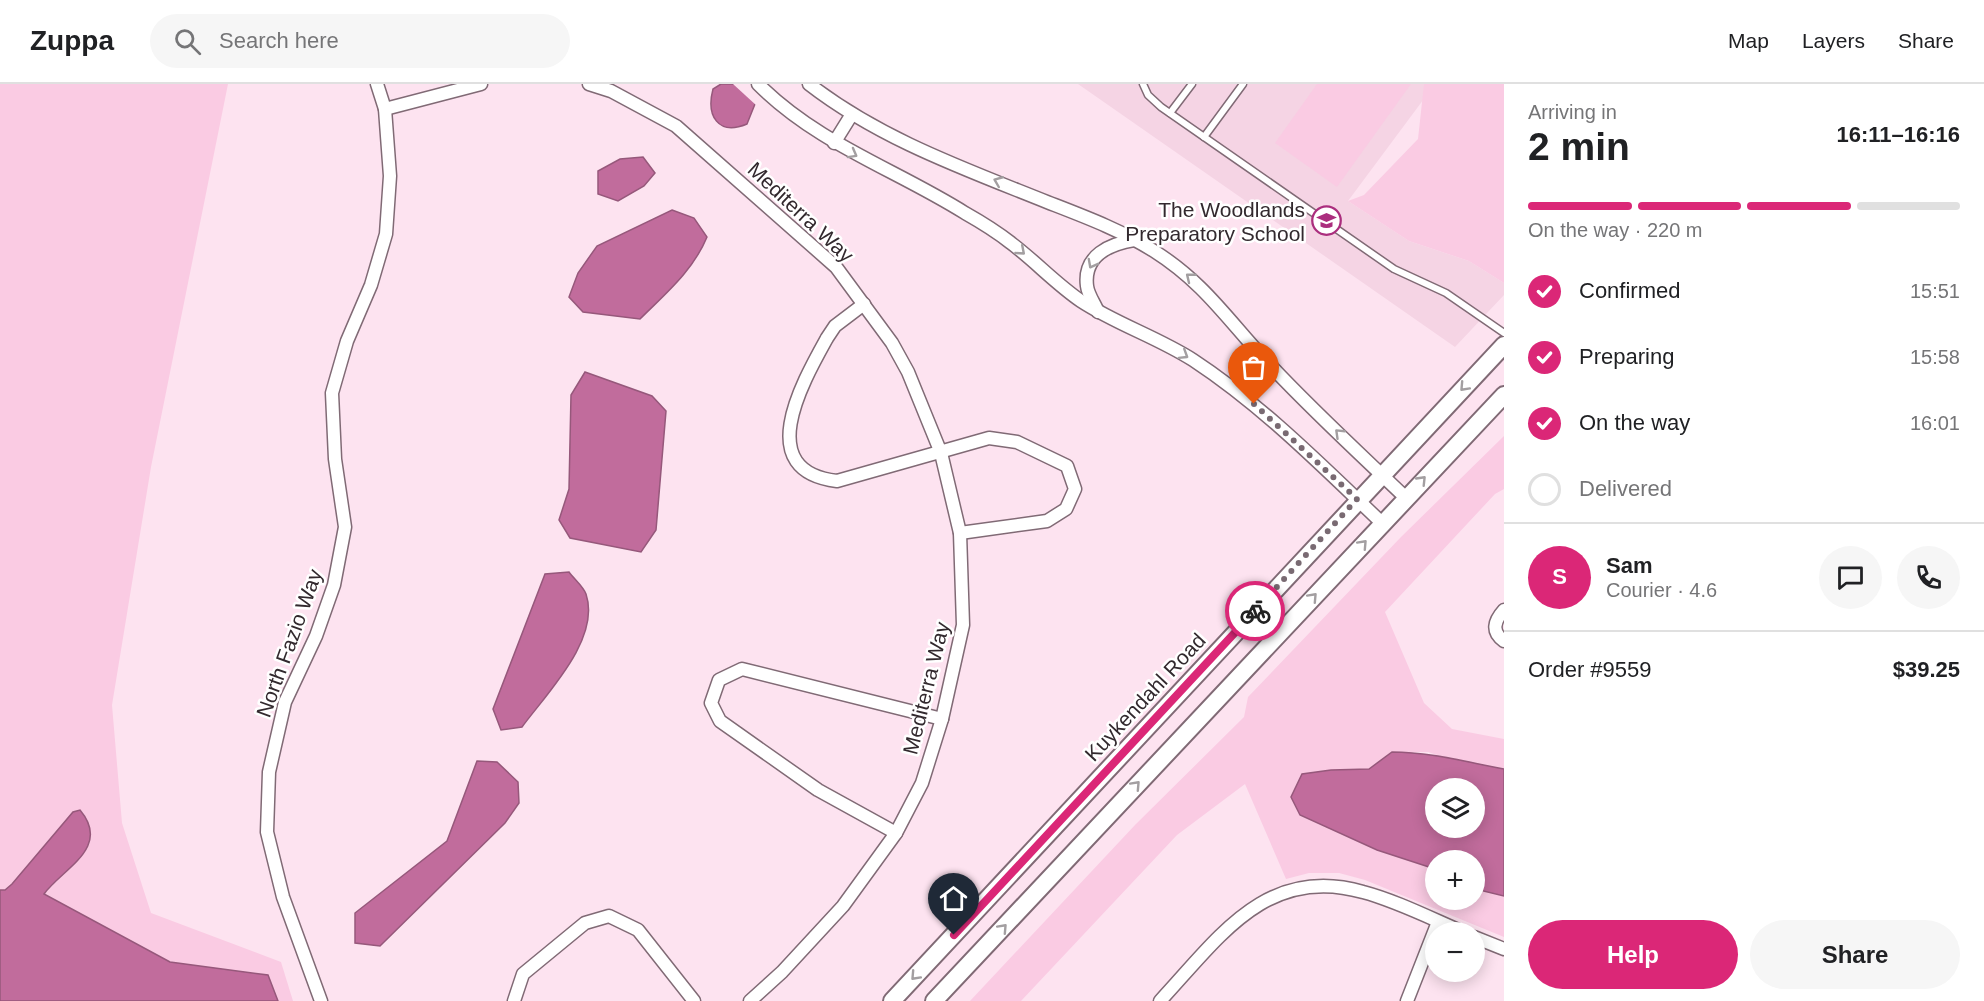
<!DOCTYPE html>
<html lang="en">
<head>
<meta charset="utf-8">
<style>
	:root { --surface:#fff; --page:#f6f6f6; --text:#202124; --muted:#757577; --line:#e0e0e0; --accent:#db2777 }
	body { margin:0; font-family:Helvetica,sans-serif; background:var(--page); color:var(--text); height:100vh; display:flex; flex-direction:column; font-size:22px; white-space:nowrap }
	* { box-sizing:border-box; margin:0 }
	p { font-size:20px; color:var(--muted) }
	.icon { flex:none; width:33px; height:33px; fill:none; stroke:currentColor; stroke-width:2; stroke-linecap:round; stroke-linejoin:round }
	.map { position:relative; flex:1; overflow:hidden }
	.drawer { display:flex; flex-direction:column; background:var(--surface); width:480px }
	.drawer>* { flex:none }
	.fabs { position:absolute; left:1425px; top:694px; display:grid; gap:12px }
	.fabs a { display:grid; place-items:center; width:60px; height:60px; border-radius:50%; background:var(--surface); box-shadow:0 3px 15px #0003; font-size:30px }
	.pin { position:absolute; display:grid; place-items:center; width:51px; height:51px; color:#fff; margin:-62px -26px; border-radius:50% 50% 50% 0; rotate:-45deg; box-shadow:0 0 6px #0007 }
	.pin .icon { rotate:45deg }
	.courier { position:absolute; display:grid; place-items:center; width:60px; height:60px; margin:-30px; border:4px solid #db2777; border-radius:50%; background:#fff; color:#222; box-shadow:0 2px 8px #0007 }
	.head em { font-style:normal; font-weight:600 }
	.head div { display:flex; flex-direction:column-reverse }
	.head { display:flex; align-items:center; justify-content:space-between; height:102px; padding:0 24px }
	h1 { font-size:39px; font-weight:600; line-height:45px }
	.bar { display:grid; grid-template-columns:repeat(4,1fr); gap:9px 6px; align-content:center; height:72px; padding:0 24px }
	.bar i { height:8px; border-radius:4px; background:var(--line) }
	.bar .on { background:var(--accent) }
	.bar p { grid-column:span 4 }
	.line { display:flex; align-items:center; gap:15px; padding:0 24px; border-top:2px solid var(--line) }
	.line div { flex:1 }
	.round { display:grid; place-items:center; flex:none; width:63px; height:63px; border-radius:32px; background:var(--page) }
	ol { padding:0 24px; list-style:none }
	li { display:flex; align-items:center; gap:18px; height:66px }
	li p { margin-inline-start:auto }
	li .icon { padding:6px; border-radius:50%; background:var(--accent); color:#fff; stroke-width:4 }
	li:last-child { color:var(--muted) }
	li i { width:33px; height:33px; border:3px solid var(--line); border-radius:50% }
	.cta { display:flex; gap:12px; margin-top:auto; padding:12px 24px }
	.cta a { flex:1; height:69px; border-radius:36px; background:var(--accent); color:#fff; font-size:24px; font-weight:600; line-height:69px; text-align:center }
	.cta a+a { background:var(--page); color:var(--text) }
	header { display:flex; align-items:center; gap:36px; box-sizing:border-box; height:84px; padding:0 30px; background:var(--surface); border-bottom:2px solid var(--line) }
	header strong { font-size:28px }
	nav { display:flex; gap:33px; margin-inline-start:auto; font-size:21px }
	.search { width:420px; height:54px; background:var(--page); display:flex; align-items:center; gap:15px; box-sizing:border-box; padding:0 21px; border-radius:33px; color:var(--muted); font-size:22px }
	main { display:flex; flex:1; min-height:0 }
	.map>svg:first-child { display:block }
	.built { fill:#f5d4e4 }
	.green { fill:#facbe3 }
	.water { fill:#c16c9c; stroke:#96587b; stroke-width:1.5; fill-rule:evenodd }
	.pier { fill:#fde3f0 }
	.lines { fill:none; stroke-linecap:round; stroke-linejoin:round }
	.service-casing { stroke:#806a75; stroke-width:9 }
	.minor-casing { stroke:#806a75; stroke-width:15 }
	.secondary-casing { stroke:#806a75; stroke-width:20 }
	.service { stroke:#fff; stroke-width:6 }
	.minor { stroke:#fff; stroke-width:12 }
	.secondary { stroke:#fff; stroke-width:16 }
	.oneway { stroke:#a39fa1 }
	.done { stroke:#796a72; stroke-width:6; stroke-dasharray:0 10.8 }
	.route { stroke:#db2777; stroke-width:8 }
	.labels { text-anchor:middle; dominant-baseline:central; stroke-width:5; stroke-linejoin:round; paint-order:stroke }
	.poi-label { font-size:21px; fill:#32292e; stroke:#fff; text-anchor:end }
	.street-label { font-size:21px; fill:#32292e; stroke:#fff }
</style>
</head>
<body>
<header>
<strong>Zuppa</strong>
<div class="search"><svg class="icon" aria-label="search" viewBox="0 0 24 24"><circle cx="10" cy="10" r="6"/><path d="M15 15l6 6"/></svg>Search here</div>
<nav><a>Map</a><a>Layers</a><a>Share</a></nav>
</header>
<main>
<div class="map">
<svg width="1504" height="917" viewBox="0 0 1504 917">
	<rect width="100%" height="100%" fill="#fde3f0"/>
	<path class="built" d="M1078,0H1435L1348,117L1409,157L1469,177L1504,199V211L1455,263Z"/>
	<g class="green">
		<path d="M0,0H228L151,383L112,621L122,739L151,829L281,878L293,917H0Z"/>
		<path d="M1317,0H1411L1337,103L1275,59Z"/>
		<path d="M1424,0H1504V199L1469,177L1409,157L1348,117L1364,111L1418,55Z"/>
		<path d="M1504,352V405L1495,410L1385,528L1424,619L1452,645L1504,655V685L1449,675L1428,668H1392L1369,685L1331,686L1291,713L1300,731L1377,766L1435,785L1436,816H1474L1475,805L1504,812V853L1365,796L1339,789H1309L1286,795L1245,700L1177,751L1021,917H970L1135,741L1244,633L1248,613L1401,453Z"/>
	</g>
	<g class="water">
		<path d="M721,0H780L755,20L747,40C718,52 706,32 713,5Z"/>
		<path d="M643,73L655,89L644,102L618,117L598,110V87L620,75Z"/>
		<path d="M672,126L694,134L707,153C693,187 665,210 640,235L583,228L569,213L578,189L597,162Z"/>
		<path d="M585,288L652,312L666,327L656,446L641,468L570,454L559,436L569,405L571,311Z"/>
		<path d="M569,488C574,495 583,502 586,510C601,555 547,609 522,643L501,646L493,625L545,490Z"/>
		<path d="M1392,668C1430,668 1466,678 1504,685V812L1475,805L1474,777H1436L1435,785L1377,766L1300,731L1291,713L1302,690L1331,686L1369,685ZM1436,705H1474V744H1436Z"/>
		<path d="M477,677L497,678L518,698L519,719L505,739L380,862L355,859V829L447,757Z"/>
		<path d="M80,726C112,764 62,785 44,810L170,878L268,891L278,917H0V806H5L12,800L73,728Z"/>
	</g>
	<path class="pier" d="M733,0H783L757,22Z"/>
	<g class="lines">
		<defs>
			<g id="service">
				<path d="M1143,0L1148,11L1161,23L1394,185L1446,209L1504,249"/>
				<path d="M1170,29L1192,0"/>
				<path d="M1204,53L1243,0"/>
			</g>
			<g id="minor">
				<path d="M589,0L611,7L676,42L836,183L892,259L908,288L941,369L960,449L963,541L942,635L922,699L896,749L843,822L782,888L750,917"/>
				<path d="M758,0C818,60 895,85 965,129C981,138 997,148 1011,159C1035,177 1056,200 1081,217C1116,240 1157,253 1193,276C1263,322 1322,382 1382,439"/>
				<path d="M809,0C880,55 965,85 1047,118C1083,132 1121,146 1154,167C1206,200 1229,238 1270,281C1313,327 1360,370 1406,414"/>
				<path d="M385,25L481,0"/>
				<path d="M834,59L852,30"/>
				<path d="M864,220L835,242L827,254C802,299 752,387 837,397L989,354L1017,358L1067,382L1075,405L1066,425L1047,437L960,449"/>
				<path d="M1098,228C1095,220 1088,211 1087,202C1083,171 1110,160 1134,156"/>
				<path d="M1504,526C1494,537 1491,548 1504,557"/>
				<path d="M896,749L818,706L720,637L711,619L719,596L742,585L942,635"/>
				<path d="M1474,853L1504,865"/>
				<path d="M321,917L283,813L267,748L269,688L285,618L316,552L334,501L345,443L335,375L332,309L347,257L371,201L386,150L390,92L385,25L377,0"/>
				<path d="M514,917L523,890L585,839L609,832L638,846L694,917"/>
				<path d="M1160,917C1218,855 1266,780 1363,808C1397,817 1432,835 1465,849"/>
				<path d="M1407,917L1438,838"/>
			</g>
			<g id="secondary">
				<path d="M892,917L1504,261"/>
				<path d="M934,917L1504,311"/>
			</g>
		</defs>
		<use href="#service" class="service-casing"/>
		<use href="#minor" class="minor-casing"/>
		<use href="#secondary" class="secondary-casing"/>
		<use href="#service" class="service"/>
		<use href="#minor" class="minor"/>
		<use href="#secondary" class="secondary"/>
	</g>
	<defs><path id="oneway-chevron" d="M-2-3.5L2.5 0L-2 3.5" fill="none" stroke-width="1.6" stroke-linecap="round" stroke-linejoin="round" transform="scale(1.5)"/></defs>
	<g class="oneway">
		<use href="#oneway-chevron" transform="translate(853 70) rotate(29)"/>
		<use href="#oneway-chevron" transform="translate(998 97) rotate(-158)"/>
		<use href="#oneway-chevron" transform="translate(1021 167) rotate(41)"/>
		<use href="#oneway-chevron" transform="translate(1092 180) rotate(118)"/>
		<use href="#oneway-chevron" transform="translate(1190 193) rotate(-141)"/>
		<use href="#oneway-chevron" transform="translate(1184 271) rotate(32)"/>
		<use href="#oneway-chevron" transform="translate(1464 303) rotate(133)"/>
		<use href="#oneway-chevron" transform="translate(1339 349) rotate(-136)"/>
		<use href="#oneway-chevron" transform="translate(1422 396) rotate(-46)"/>
		<use href="#oneway-chevron" transform="translate(1363 460) rotate(-47)"/>
		<use href="#oneway-chevron" transform="translate(1313 513) rotate(-47)"/>
		<use href="#oneway-chevron" transform="translate(1136 701) rotate(-47)"/>
		<use href="#oneway-chevron" transform="translate(1003 844) rotate(-47)"/>
		<use href="#oneway-chevron" transform="translate(915 892) rotate(133)"/>
	</g>
	<g class="lines">
		<path class="done" d="M1254,320L1357,415L1255,527"/>
		<path class="route" d="M954,851L1255,527"/>
	</g>
	<defs>
		<symbol id="school-ring" viewBox="-11 -11 22 22"><circle r="9.5" fill="#fff" stroke="#ab2e7e" stroke-width="1.5"/><path d="M0-5L7-2L0 1L-7-2ZM-4 1L0 2.5L4 1V4Q0 6-4 4Z" fill="#ab2e7e"/></symbol>
	</defs>
	<g fill-rule="evenodd">
		<use href="#school-ring" x="1310" y="120" width="33" height="33"/>
	</g>
	<g class="labels">
		<g class="poi-label">
			<text x="1305" y="125">The Woodlands<tspan x="1305" dy="24">Preparatory School</tspan></text>
		</g>
		<g class="street-label">
			<text transform="translate(801 128) rotate(43)">Mediterra Way</text>
			<text transform="translate(289 559) rotate(-70)">North Fazio Way</text>
			<text transform="translate(926 604) rotate(-76)">Mediterra Way</text>
			<text transform="translate(1145 613) rotate(-47)">Kuykendahl Road</text>
		</g>
	</g>
</svg>
<div class="fabs">
<a><svg class="icon" aria-label="layers" viewBox="0 0 24 24"><path d="M12 4l9 5-9 5-9-5zM3 14l9 5 9-5"/></svg></a>
<a>+</a>
<a>−</a>
</div>
<div class="pin" style="left:1254px;top:320px;background:#ea580c"><svg class="icon" aria-label="bag" viewBox="0 0 24 24"><path d="M5 8h14l-1 12H6zM9 8a3 3 0 0 1 6 0"/></svg></div>
<div class="pin" style="left:954px;top:851px;background:#1f2937"><svg class="icon" aria-label="home" viewBox="0 0 24 24"><path d="M3 11l9-7 9 7M6 9v11h12V9"/></svg></div>
<div class="courier" style="left:1255px;top:527px"><svg class="icon" aria-label="bike" viewBox="0 0 24 24"><circle cx="6" cy="16" r="4"/><circle cx="18" cy="16" r="4"/><path d="M6 16l4-8h5l3 8M10 8l3 8H6M13 5h3"/></svg></div>
</div>
<section class="drawer">
<div class="head"><div><h1>2 min</h1><p>Arriving in</p></div><em>16:11–16:16</em></div>
<div class="bar"><i class="on"></i><i class="on"></i><i class="on"></i><i></i><p>On the way · 220 m</p></div>
<ol>
<li><svg class="icon" aria-label="check" viewBox="0 0 24 24"><path d="M5 12l5 5 9-10"/></svg>Confirmed<p>15:51</p></li>
<li><svg class="icon" aria-label="check" viewBox="0 0 24 24"><path d="M5 12l5 5 9-10"/></svg>Preparing<p>15:58</p></li>
<li><svg class="icon" aria-label="check" viewBox="0 0 24 24"><path d="M5 12l5 5 9-10"/></svg>On the way<p>16:01</p></li>
<li><i></i>Delivered</li>
</ol>
<div class="line" style="height:108px"><b class="round" style="background:var(--accent);color:#fff">S</b><div><b>Sam</b><p>Courier · 4.6</p></div><a class="round"><svg class="icon" aria-label="chat" viewBox="0 0 24 24"><path d="M4 5h16v11H9l-5 4z"/></svg></a><a class="round"><svg class="icon" aria-label="phone" viewBox="0 0 24 24"><path d="M5 4h4l2 5-3 2q2 4 5 5l2-3 5 2v4C11 20 4 13 5 4z"/></svg></a></div>
<div class="line" style="height:78px"><div>Order #9559</div><b>$39.25</b></div>
<div class="cta"><a>Help</a><a>Share</a></div>
</section>
</main>
</body>
</html>
